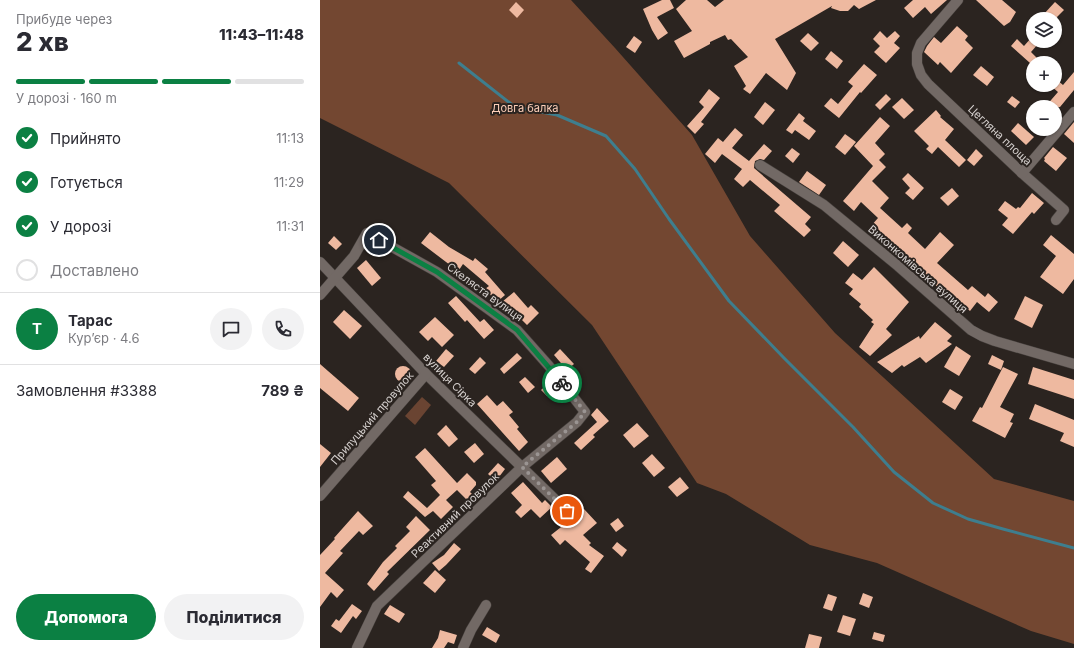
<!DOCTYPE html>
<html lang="uk">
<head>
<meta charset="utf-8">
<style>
	:root { --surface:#fff; --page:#f2f2f3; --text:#2b2b33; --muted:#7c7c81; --line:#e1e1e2; --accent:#0b8043 }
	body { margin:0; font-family:Inter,sans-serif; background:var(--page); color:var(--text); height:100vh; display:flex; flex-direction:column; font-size:15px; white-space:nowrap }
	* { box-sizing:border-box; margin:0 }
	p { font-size:13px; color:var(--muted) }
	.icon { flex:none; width:22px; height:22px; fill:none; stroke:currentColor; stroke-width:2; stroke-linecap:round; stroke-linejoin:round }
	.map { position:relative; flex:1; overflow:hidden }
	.details { display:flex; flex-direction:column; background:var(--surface); width:320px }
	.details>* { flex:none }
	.controls { position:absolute; left:706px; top:12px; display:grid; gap:8px }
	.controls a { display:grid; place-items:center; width:36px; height:36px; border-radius:50%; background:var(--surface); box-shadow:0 1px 3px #0004; font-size:20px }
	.pin { position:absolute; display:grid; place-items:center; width:34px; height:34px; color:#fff; margin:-17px; border:2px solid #fff; border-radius:50%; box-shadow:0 1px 4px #0007 }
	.courier { position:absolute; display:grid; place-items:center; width:40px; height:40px; margin:-20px; border:3px solid #0b8043; border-radius:50%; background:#fff; color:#222; box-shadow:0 1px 5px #0007 }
	.headline em { font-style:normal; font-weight:800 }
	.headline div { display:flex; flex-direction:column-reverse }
	.headline { display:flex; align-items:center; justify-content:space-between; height:68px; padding:0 16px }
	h1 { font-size:26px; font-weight:800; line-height:30px }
	.bar { display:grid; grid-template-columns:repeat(4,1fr); gap:6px 4px; align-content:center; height:48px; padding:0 16px }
	.bar i { height:5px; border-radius:3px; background:var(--line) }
	.bar .current { background:var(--accent) }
	.bar p { grid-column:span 4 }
	.line { display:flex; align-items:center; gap:10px; padding:0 16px; border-top:1px solid var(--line) }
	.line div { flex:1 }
	.round { display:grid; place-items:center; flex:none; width:42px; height:42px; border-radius:21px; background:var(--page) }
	ol { padding:0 16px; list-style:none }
	li { display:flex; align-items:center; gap:12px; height:44px }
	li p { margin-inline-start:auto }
	li .icon { padding:4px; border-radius:50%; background:var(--accent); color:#fff; stroke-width:4 }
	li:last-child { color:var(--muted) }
	li i { width:22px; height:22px; border:2px solid var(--line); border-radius:50% }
	.button { display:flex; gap:8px; margin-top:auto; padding:8px 16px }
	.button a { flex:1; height:46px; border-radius:24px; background:var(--accent); color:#fff; font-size:16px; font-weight:800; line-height:46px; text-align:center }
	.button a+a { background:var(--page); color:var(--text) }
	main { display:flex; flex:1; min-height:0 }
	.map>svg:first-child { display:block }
	.green { fill:#6a4432 }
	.forest { fill:#734731 }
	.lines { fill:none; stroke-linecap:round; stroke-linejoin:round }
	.stream { stroke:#3e7e8e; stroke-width:3 }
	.building { fill:#eeb9a0 }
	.minor-casing { stroke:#46403d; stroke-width:11 }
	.minor { stroke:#726965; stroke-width:10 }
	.done { stroke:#9a9492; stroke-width:4; stroke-dasharray:0 7.2 }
	.route { stroke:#0b8043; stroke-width:5 }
	.labels { text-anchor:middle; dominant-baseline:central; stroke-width:4; stroke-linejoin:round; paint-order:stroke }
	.park-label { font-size:11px; fill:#fdcfb9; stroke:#2b2420 }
	.street-label { font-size:11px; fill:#d6d1cf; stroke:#2b2420 }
</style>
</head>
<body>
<main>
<section class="details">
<div class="headline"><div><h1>2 хв</h1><p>Прибуде через</p></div><em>11:43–11:48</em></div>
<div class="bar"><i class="current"></i><i class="current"></i><i class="current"></i><i></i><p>У дорозі · 160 m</p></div>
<ol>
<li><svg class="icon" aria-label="check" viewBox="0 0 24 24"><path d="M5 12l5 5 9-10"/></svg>Прийнято<p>11:13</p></li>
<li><svg class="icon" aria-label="check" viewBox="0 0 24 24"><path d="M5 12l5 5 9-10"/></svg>Готується<p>11:29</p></li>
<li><svg class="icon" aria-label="check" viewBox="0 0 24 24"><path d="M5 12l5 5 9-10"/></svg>У дорозі<p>11:31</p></li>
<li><i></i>Доставлено</li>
</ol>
<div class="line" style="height:72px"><b class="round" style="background:var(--accent);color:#fff">Т</b><div><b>Тарас</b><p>Кур’єр · 4.6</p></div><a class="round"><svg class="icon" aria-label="chat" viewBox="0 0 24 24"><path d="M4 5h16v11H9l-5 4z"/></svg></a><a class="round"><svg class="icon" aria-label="phone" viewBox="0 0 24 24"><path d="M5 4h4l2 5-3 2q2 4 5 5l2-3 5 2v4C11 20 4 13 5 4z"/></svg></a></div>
<div class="line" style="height:52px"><div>Замовлення #3388</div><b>789 ₴</b></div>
<div class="button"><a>Допомога</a><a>Поділитися</a></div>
</section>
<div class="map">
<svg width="754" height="648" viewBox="0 0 754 648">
	<rect width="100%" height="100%" fill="#2b2420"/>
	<path class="green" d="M102,397L111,405L95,425L85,416Z"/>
	<path class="forest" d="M0,0H251L295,48L372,135L430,236L515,333L674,479L754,501V644L711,631L557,563L490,545L406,494L377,483L272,325L129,183L0,118Z"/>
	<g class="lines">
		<path class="stream" d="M139,63L195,107L237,115L286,136L315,169L349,219L409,301L464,358L533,427L574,472L613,503L648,519L683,529L754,548"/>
	</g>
	<g class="building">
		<path d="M342,0H350L354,8L337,17L348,33L338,40L332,30L323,9Z"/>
		<path d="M366,0H387L395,7L404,0H556L539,9L534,5L528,11H520L511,8L512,6L455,39L476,73L467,90L446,73L430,94L423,89L426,86L414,66L428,57L411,39L408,40L405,35L390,42V44L364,58L354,41L372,31L356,9Z"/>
		<path d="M593,0H627L611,14L605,7L593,18L584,8Z"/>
		<path d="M656,0H682L696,12L690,22L684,26Z"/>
		<path d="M196,2L204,10L197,18L189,10Z"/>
		<path d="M735,2L744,10L735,19H728L723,15Z"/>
		<path d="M637,26L648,36L645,40L653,48L631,73L620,62L618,65L604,52L607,46L614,37L621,43Z"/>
		<path d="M560,31L567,38L575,31L580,36L574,43L580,48L566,63L554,52L560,46L553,39Z"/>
		<path d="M488,33L499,43L491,51L480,41Z"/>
		<path d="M314,36L322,42L315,53L306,47Z"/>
		<path d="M711,38L718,44L711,52L722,63H710L691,46L697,39L704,46Z"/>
		<path d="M511,51L523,61L517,69L505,59Z"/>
		<path d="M544,64L557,75L541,93L540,92L519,118L504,106L511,98L518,104L533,86L528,82Z"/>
		<path d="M661,66L674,77L667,86L653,75Z"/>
		<path d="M754,72V90L740,107H725L738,92L731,86L735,85L736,79L743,85Z"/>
		<path d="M389,89L400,98L381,122L384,124L375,134L367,126L384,107L379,102Z"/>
		<path d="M566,94L571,99L560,110L555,105Z"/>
		<path d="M692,96L700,102L695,108L687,102Z"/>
		<path d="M582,98L594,110L584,119L572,107Z"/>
		<path d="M445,102L455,110L443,125L434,117Z"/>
		<path d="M616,110L621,116L620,117L634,129L625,140L646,160L639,167L618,147L612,154L606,149L609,146L594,131Z"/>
		<path d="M479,113L485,118L483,121L496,131L489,140L475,130L472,134L466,130Z"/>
		<path d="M560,117L570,126L555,143L565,154L559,160L566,167L552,181L569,198L560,208L582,228L587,223L592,228L588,233L605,249L620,232L634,245L617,263L648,290L652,286L665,297L668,293L678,302L669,312L657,302L650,311L630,293L628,296L600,272L598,275L585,264L589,259L551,226L558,218L541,202L534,211L523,201L553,166L534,146Z"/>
		<path d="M754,122V143L744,134Z"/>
		<path d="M698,123L714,137L706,145L691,131Z"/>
		<path d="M415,128L423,135L412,148L429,161L444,144L452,151L444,160L440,159L435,161L434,168L491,217L485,224L491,230L484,237L454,211L460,205L430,180L423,187L414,179L422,169L402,154L395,163L385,154L398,138L403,142Z"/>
		<path d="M525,134L536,142L525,155L515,147Z"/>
		<path d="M733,147L747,158L736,171L724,161L725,159L724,158Z"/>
		<path d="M472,148L480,154L473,163L465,156Z"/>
		<path d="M656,149L663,156L654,166L647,160Z"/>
		<path d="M487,171L506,185L499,195L479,182Z"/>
		<path d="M588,173L604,188L593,200L585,193L590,188L582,179Z"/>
		<path d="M632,188L639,196L628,206L620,198Z"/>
		<path d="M712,193L724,203L714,214L712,212L693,234L682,225L688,218L678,210L685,201L696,209L698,207L700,208Z"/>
		<path d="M110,232L129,247L153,261L155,258L168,269L165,272L185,295L177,302L165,289L169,286L143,264L139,270L130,265L101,243Z"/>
		<path d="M731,235L754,254V279L743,294L720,277L736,256L723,245Z"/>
		<path d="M14,236L22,244L16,250L8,243Z"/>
		<path d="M523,241L539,255L528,267L513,253Z"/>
		<path d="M46,260L61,278L52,286L37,268Z"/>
		<path d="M554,267L589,302L566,329L572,335L550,356L539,347L554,324L551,322L553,320L539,307L541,304L529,294L533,289L525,283L533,273L542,280Z"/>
		<path d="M194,292L208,308L211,305L219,313L207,325L193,311L191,313L182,302Z"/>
		<path d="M136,296L160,322L164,319L174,330L164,339L147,320L145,322L128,303Z"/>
		<path d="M705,296L723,305L712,328L694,319Z"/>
		<path d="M24,310L42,326L30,339L13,322Z"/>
		<path d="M115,317L134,335L122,347L112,337L108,341L99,332Z"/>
		<path d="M615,322L632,336L627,341L632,344L606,363L600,357L584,367L582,365L572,373L557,362L599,336L600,339Z"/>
		<path d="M636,346L651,356L639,376L624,367Z"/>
		<path d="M126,349L134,356L124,367L116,361Z"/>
		<path d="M240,349L254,364L247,370L234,355Z"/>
		<path d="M197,353L202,358L184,374L180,369Z"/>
		<path d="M672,355L684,361L681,370L668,364Z"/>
		<path d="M160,357L166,363L155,374L149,369Z"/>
		<path d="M0,364L39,398L28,411L0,388Z"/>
		<circle cx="83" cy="374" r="8"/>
		<path d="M683,367L698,374L680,407L694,414L690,422L693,423L685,438L652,421L660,407L662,408Z"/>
		<path d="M713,367L754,380V399L708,384Z"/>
		<path d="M205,377L215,387L208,393L199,382Z"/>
		<path d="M229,383L235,389L227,396L221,390Z"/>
		<path d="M630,389L643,397L635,410L622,402Z"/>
		<path d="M167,395L177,406L183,401L193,412L189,415L199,427L197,429L208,442L199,451L157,404Z"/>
		<path d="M715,404L754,420V447L740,441L744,433L709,419Z"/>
		<path d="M277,408L289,421L273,435L275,437L261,450L254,443L277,422L271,415Z"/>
		<path d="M317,423L329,436L314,448L303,435Z"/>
		<path d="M126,425L138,439L129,447L117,434Z"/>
		<path d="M155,443L164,454L154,463L144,452Z"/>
		<path d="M0,444L11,453L0,467Z"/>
		<path d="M105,448L137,483L147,473L156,482V485L150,492L154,496L148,501L137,490L126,500L133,507L121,519L113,511L105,517L83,497L88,491L107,508L120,495L111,485L116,481L95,457Z"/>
		<path d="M332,454L345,468L334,477L322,463Z"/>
		<path d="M237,457L247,469L231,483L221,471Z"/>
		<path d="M178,463L185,469L176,481L168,474Z"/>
		<path d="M360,477L369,488L357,497L348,487Z"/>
		<path d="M203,482L222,503L225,500L232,507L220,518L211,509L201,518L195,512L202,505L191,493Z"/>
		<path d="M264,509L277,523L263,535L271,543L269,545L284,556L271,573L265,569L270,562L245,540L240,545L231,535Z"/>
		<path d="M38,511L53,526L43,535L39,531L20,551L23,553L5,573L24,590L17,598L11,592L0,607V555L15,539L14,538Z"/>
		<path d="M96,516L110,530L67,572L69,574L54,591L47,584L63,562L77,548L75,546L90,531L86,527Z"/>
		<path d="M298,518L304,526L296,532L290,524Z"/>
		<path d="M297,542L307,550L302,557L292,548Z"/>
		<path d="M134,543L141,549L126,565L119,571L112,563L124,555Z"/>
		<path d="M115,570L126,580L115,593L103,583Z"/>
		<path d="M543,593L553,597L549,608L539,604Z"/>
		<path d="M508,594L517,597L512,611L503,608Z"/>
		<path d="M32,604L42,611L36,619L33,616L21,633L11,626L16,619L19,621Z"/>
		<path d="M70,605L85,614L79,623L64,614Z"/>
		<path d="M523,615L536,619L530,636L517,632Z"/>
		<path d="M167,627L180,635L176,643L162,635Z"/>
		<path d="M120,630L137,635L134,644L128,642L124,648H112L118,638Z"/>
		<path d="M554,632L565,635L563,642L552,639Z"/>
		<path d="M489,634L502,637L499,648H485Z"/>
	</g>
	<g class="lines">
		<defs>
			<g id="minor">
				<path d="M638,0L601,43L597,53V64L601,75L608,84L702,173L744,210L736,220"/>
				<path d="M440,165L504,205L578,266L651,330L662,336L675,341L754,364"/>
				<path d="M702,173L754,112"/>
				<path d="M0,262L106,374L247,511"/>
				<path d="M0,295L34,256L47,233L117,272L197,330L229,366L265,412L257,422L202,467L57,606L37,648"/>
				<path d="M0,496L106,374"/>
				<path d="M143,648L151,630L166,605"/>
			</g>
		</defs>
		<use href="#minor" class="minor-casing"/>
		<use href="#minor" class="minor"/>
	</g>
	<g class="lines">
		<path class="done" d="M242,383L265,412L257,422L202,467L247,511"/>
		<path class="route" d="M59,240L117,272L197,330L242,383"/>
	</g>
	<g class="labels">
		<g class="park-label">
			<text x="205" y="108">Довга балка</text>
		</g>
		<g class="street-label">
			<text transform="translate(680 135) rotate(43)">Цегляна площа</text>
			<text transform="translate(598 269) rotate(41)">Виконкомівська вулиця</text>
			<text transform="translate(165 292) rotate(36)">Скеляста вулиця</text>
			<text transform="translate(130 380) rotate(45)">вулиця Сірка</text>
			<text transform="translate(52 418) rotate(-49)">Прилуцький провулок</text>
			<text transform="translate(135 515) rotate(-44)">Реактивний провулок</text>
		</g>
	</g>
</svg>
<div class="controls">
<a><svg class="icon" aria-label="layers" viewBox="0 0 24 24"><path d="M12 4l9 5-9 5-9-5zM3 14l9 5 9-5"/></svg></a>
<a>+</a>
<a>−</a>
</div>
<div class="pin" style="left:247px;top:511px;background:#ea580c"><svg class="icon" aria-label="bag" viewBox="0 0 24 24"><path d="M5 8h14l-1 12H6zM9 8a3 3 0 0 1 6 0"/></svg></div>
<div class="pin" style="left:59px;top:240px;background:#1f2937"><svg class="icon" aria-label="home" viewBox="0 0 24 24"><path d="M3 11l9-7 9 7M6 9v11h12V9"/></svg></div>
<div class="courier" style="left:242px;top:383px"><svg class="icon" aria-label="bike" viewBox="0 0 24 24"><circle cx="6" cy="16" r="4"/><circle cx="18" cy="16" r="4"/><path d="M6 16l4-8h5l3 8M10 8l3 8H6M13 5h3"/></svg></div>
</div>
</main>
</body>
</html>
